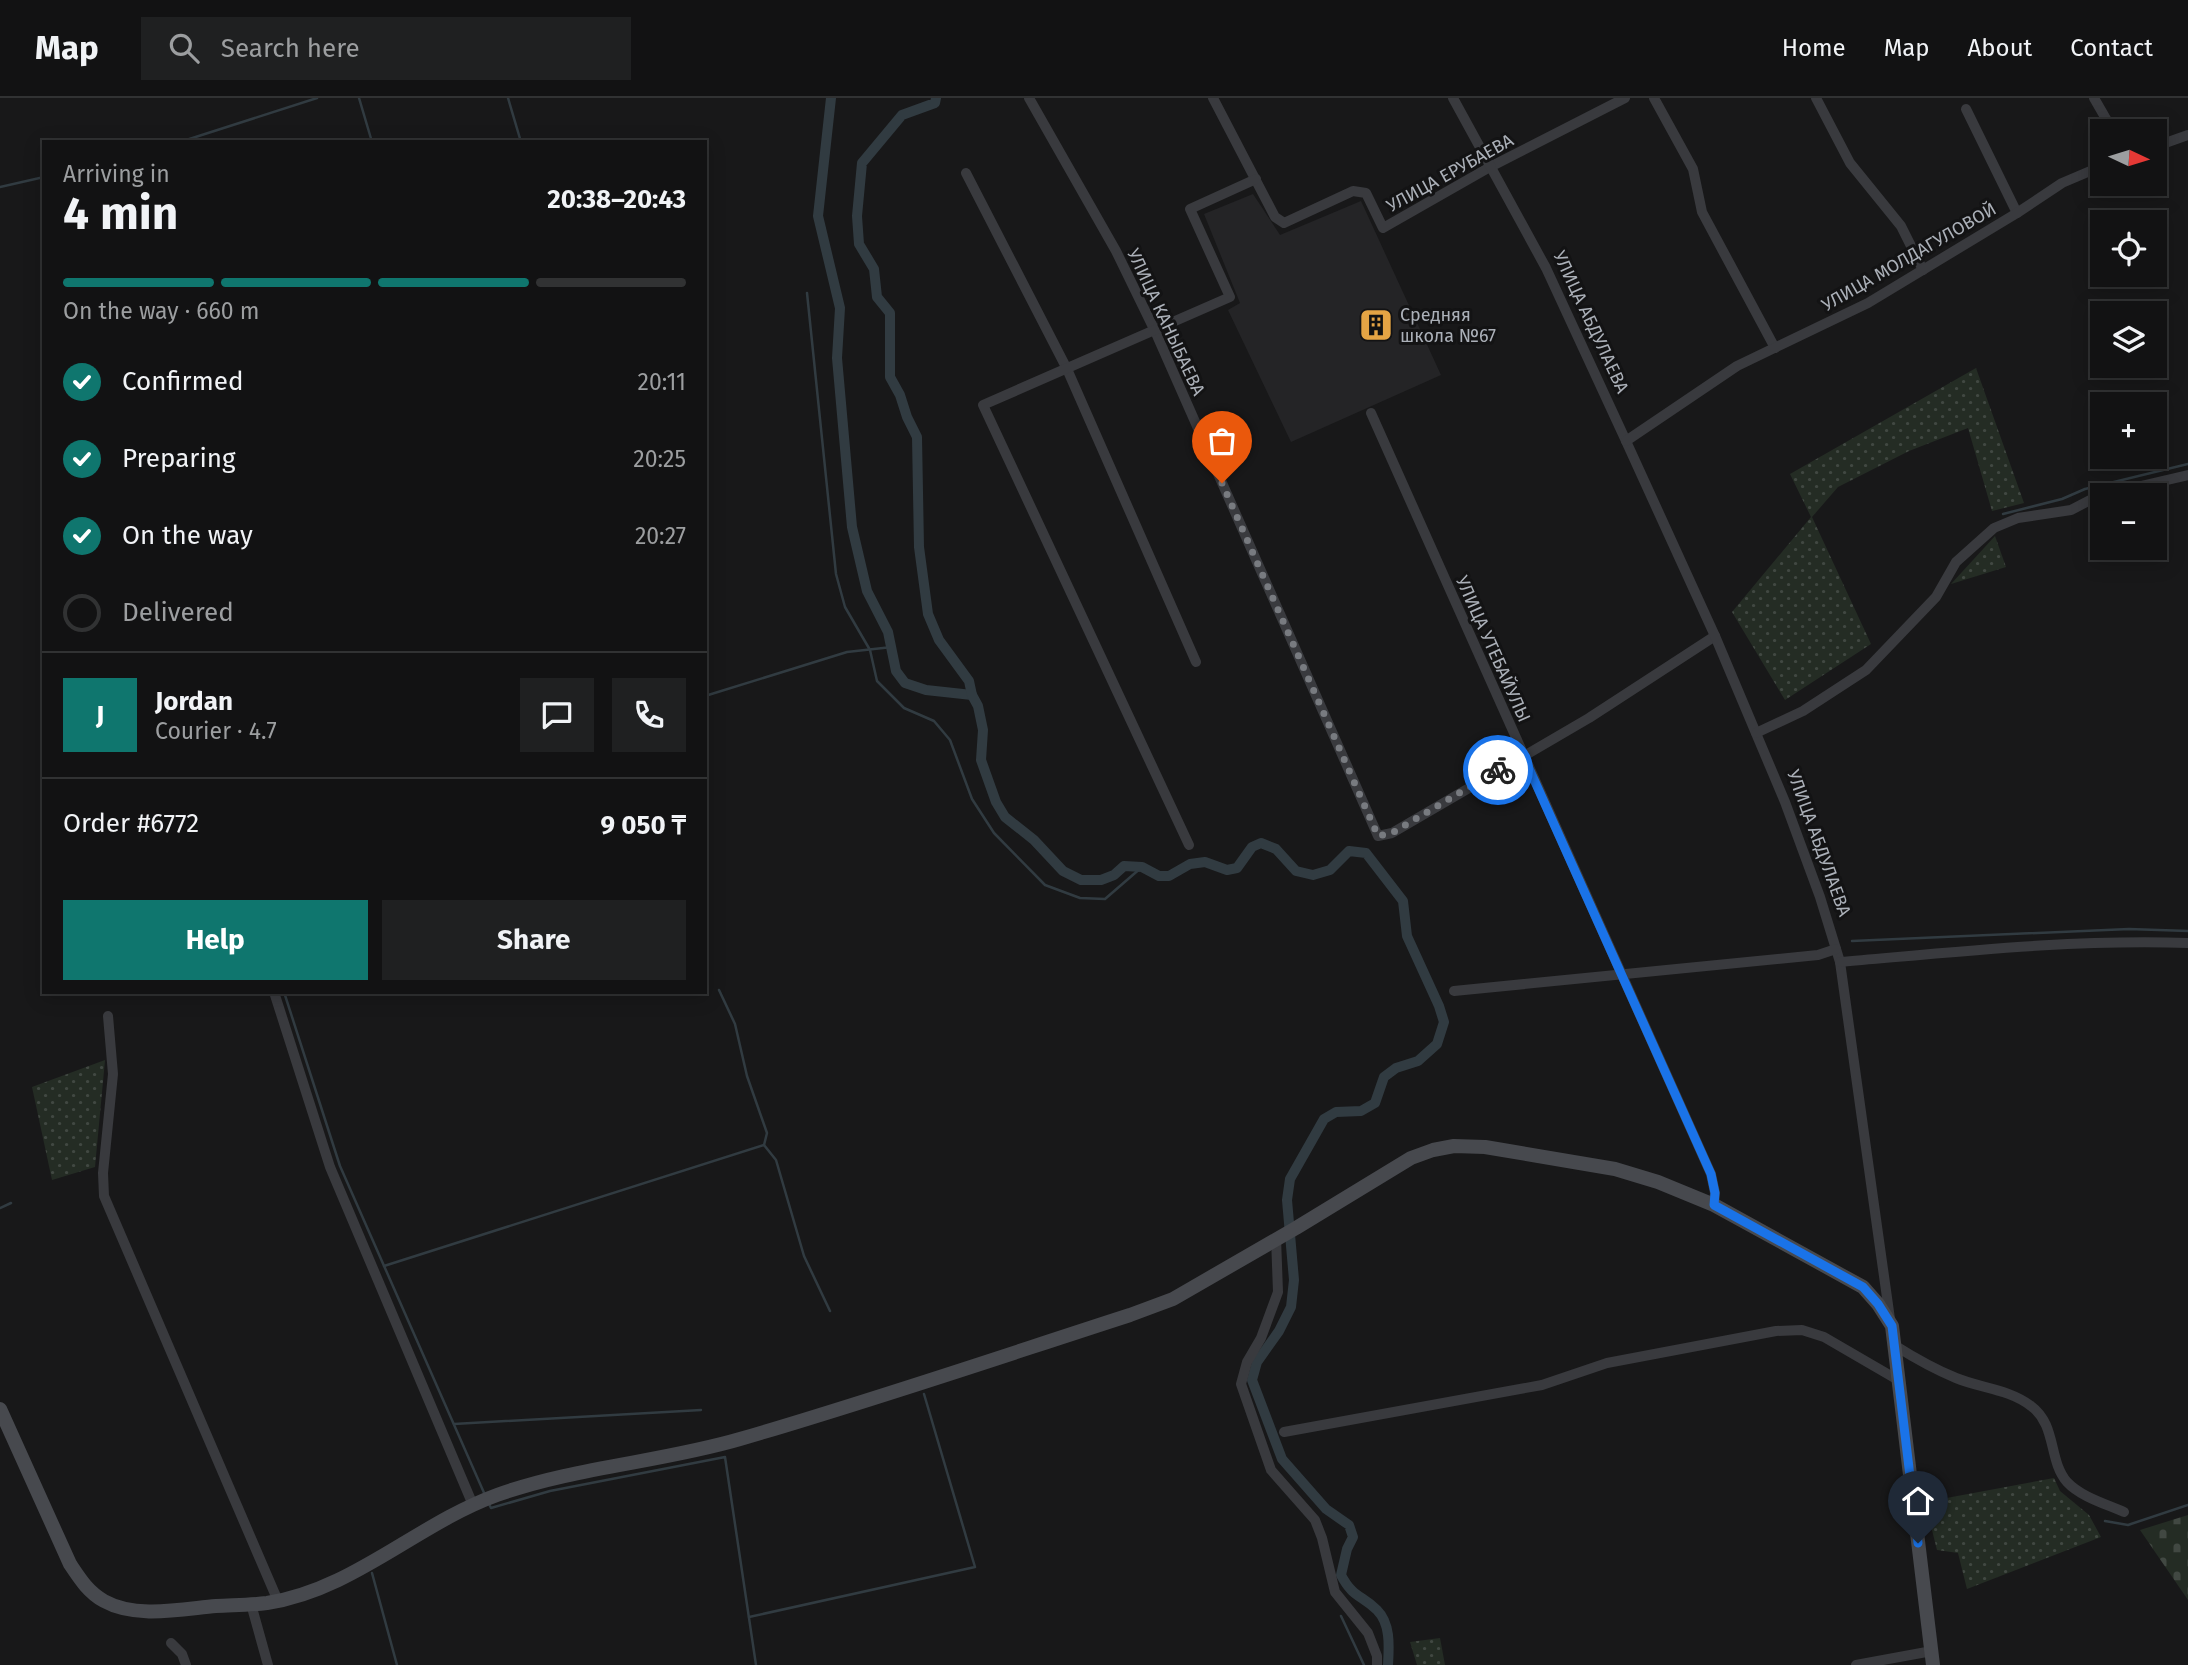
<!DOCTYPE html>
<html lang="en">
<head>
<meta charset="utf-8">
<style>
	:root { --surface:#121213; --page:#1f2021; --text:#f1f3f6; --muted:#9c9ea0; --line:#313233; --accent:#0f766e }
	body { margin:0; font-family:"Fira Sans",sans-serif; background:var(--page); color:var(--text); height:100vh; display:flex; flex-direction:column; font-size:26px; white-space:nowrap }
	* { box-sizing:border-box; margin:0 }
	p { font-size:23px; color:var(--muted) }
	.icon { flex:none; width:38px; height:38px; fill:none; stroke:currentColor; stroke-width:2; stroke-linecap:round; stroke-linejoin:round }
	.map { position:relative; flex:1; overflow:hidden }
	.drawer { position:absolute; left:42px; top:42px; width:665px; height:854px; display:flex; flex-direction:column; background:var(--surface); border-radius:0px; box-shadow:0 4px 18px #0003,0 0 0 2px var(--line) }
	.drawer>* { flex:none }
	.needle { width:46px; rotate:94deg }
	.controls { position:absolute; left:2090px; top:21px; display:grid; gap:14px }
	.controls a { display:grid; place-items:center; width:77px; height:77px; border-radius:0px; background:var(--surface); box-shadow:0 4px 18px #0003,0 0 0 2px var(--line); font-size:35px }
	.pin { position:absolute; display:grid; place-items:center; width:60px; height:60px; color:#fff; margin:-72px -30px; border-radius:50% 50% 50% 0; rotate:-45deg; box-shadow:0 0 7px #0007 }
	.pin .icon { rotate:45deg }
	.courier { position:absolute; display:grid; place-items:center; width:70px; height:70px; margin:-35px; border:5px solid #1a73e8; border-radius:50%; background:#fff; color:#222; box-shadow:0 2px 9px #0007 }
	.head em { font-style:normal; font-weight:700 }
	.head div { display:flex; flex-direction:column-reverse }
	.head { display:flex; align-items:center; justify-content:space-between; height:119px; padding:0 21px }
	h1 { font-size:46px; font-weight:700; line-height:52px }
	.bar { display:grid; grid-template-columns:repeat(4,1fr); gap:10px 7px; align-content:center; height:84px; padding:0 21px }
	.bar i { height:9px; border-radius:5px; background:var(--line) }
	.bar .active { background:var(--accent) }
	.bar p { grid-column:span 4 }
	.line { display:flex; align-items:center; gap:18px; padding:0 21px; border-top:2px solid var(--line) }
	.line div { flex:1 }
	.round { display:grid; place-items:center; flex:none; width:74px; height:74px; border-radius:0px; background:var(--page) }
	ol { padding:0 21px; list-style:none }
	li { display:flex; align-items:center; gap:21px; height:77px }
	li p { margin-inline-start:auto }
	li .icon { padding:7px; border-radius:50%; background:var(--accent); color:#fff; stroke-width:4 }
	li:last-child { color:var(--muted) }
	li i { width:38px; height:38px; border:4px solid var(--line); border-radius:50% }
	.action { display:flex; gap:14px; margin-top:auto; padding:14px 21px }
	.action a { flex:1; height:80px; border-radius:0px; background:var(--accent); color:#fff; font-size:28px; font-weight:700; line-height:80px; text-align:center }
	.action a+a { background:var(--page); color:var(--text) }
	header { display:flex; align-items:center; gap:42px; box-sizing:border-box; height:98px; padding:0 35px; background:var(--surface); border-bottom:2px solid var(--line) }
	header strong { font-size:33px }
	nav { display:flex; gap:38px; margin-inline-start:auto; font-size:24px }
	.search { width:490px; height:63px; background:var(--page); display:flex; align-items:center; gap:18px; box-sizing:border-box; padding:0 24px; border-radius:0px; color:var(--muted); font-size:26px }
	.map>svg:first-child { display:block }
	.built { fill:#242426 }
	.cemetery { fill:url(#cemetery-stones) }
	.garden { fill:url(#garden-dots) }
	.lines { fill:none; stroke-linecap:round; stroke-linejoin:round }
	.stream { stroke:#313b41; stroke-width:2.5 }
	.canal { stroke:#313b41; stroke-width:10 }
	.street { stroke:#393a3e; stroke-width:10 }
	.secondary { stroke:#47494e; stroke-width:14 }
	.done { stroke:#787b80; stroke-width:7; stroke-dasharray:0 12.6 }
	.route { stroke:#1a73e8; stroke-width:9 }
	.labels { text-anchor:middle; dominant-baseline:central; stroke-width:6; stroke-linejoin:round; paint-order:stroke }
	.street-label { font-size:18px; fill:#abb0b8; stroke:#131314 }
	.poi-label { font-size:18px; fill:#abb0b8; stroke:#131314; text-anchor:start }
</style>
</head>
<body>
<header>
<strong>Map</strong>
<div class="search"><svg class="icon" aria-label="search" viewBox="0 0 24 24"><circle cx="10" cy="10" r="6"/><path d="M15 15l6 6"/></svg>Search here</div>
<nav><a>Home</a><a>Map</a><a>About</a><a>Contact</a></nav>
</header>
<div class="map">
<svg width="2188" height="1567" viewBox="0 0 2188 1567">
	<defs>
		<pattern id="cemetery-stones" width="16" height="16" patternUnits="userSpaceOnUse" patternTransform="scale(1.75)"><rect width="16" height="16" fill="#242c24"/><path d="M2 7V4a2 2 0 0 1 4 0v3zM10 15v-3a2 2 0 0 1 4 0v3z" fill="#414842"/></pattern>
		<pattern id="garden-dots" width="8" height="8" patternUnits="userSpaceOnUse" patternTransform="scale(1.75)"><rect width="8" height="8" fill="#242c24"/><path d="M2 2h.1M6 6h.1" fill="none" stroke="#414842" stroke-width="1.8" stroke-linecap="round"/></pattern>
	</defs>
	<rect width="100%" height="100%" fill="#181819"/>
	<path class="built" d="M1253,96L1280,137L1361,103L1441,277L1291,344L1228,212L1240,205L1204,116Z"/>
	<path class="cemetery" d="M2188,1417V1502L2140,1432Z"/>
	<g class="garden">
		<path d="M1976,270L2024,405L1992,413L1968,330L1909,353L1838,389L1812,419L1871,546L1785,602L1732,514L1811,419L1790,376Z"/>
		<path d="M1995,438L2006,469L1951,486Z"/>
		<path d="M105,962L95,1069L52,1082L32,989Z"/>
		<path d="M2054,1380L2060,1393L2089,1417L2101,1439L1967,1491L1958,1455L1937,1452L1925,1404Z"/>
		<path d="M1440,1540L1445,1567H1417L1410,1544Z"/>
	</g>
	<g class="lines">
		<g class="stream">
			<path d="M359,0L372,44"/>
			<path d="M508,0L521,44"/>
			<path d="M180,44L317,0"/>
			<path d="M0,89L44,79"/>
			<path d="M807,195L836,476L845,509L870,552L877,583L904,610L934,623L950,642L972,701L994,735L1045,787L1080,800L1105,801L1142,769"/>
			<path d="M2003,416L2062,401L2085,391L2188,366"/>
			<path d="M705,598L847,554L892,549"/>
			<path d="M1852,843L2129,831L2188,833"/>
			<path d="M284,894L340,1068L485,1397"/>
			<path d="M764,1047L776,1062L804,1158L830,1213"/>
			<path d="M0,1110L11,1105"/>
			<path d="M384,1168L764,1047L767,1035L747,978L735,926L719,892"/>
			<path d="M454,1326L701,1312"/>
			<path d="M489,1406L491,1410L550,1393L725,1359L756,1567"/>
			<path d="M2105,1423L2128,1427L2188,1407"/>
			<path d="M372,1475L397,1567"/>
			<path d="M1341,1518L1364,1567"/>
			<path d="M749,1519L975,1469L924,1296"/>
		</g>
		<g class="canal">
			<path d="M831,0L818,118L840,210L837,260L852,429L867,493L888,534L896,573L905,585L926,592L972,597"/>
			<path d="M936,0L935,5L902,17L862,65L857,118L859,146L874,171L877,199L890,215V279L900,297L907,319L917,339L919,449L928,516L939,542L969,583L972,597L978,608L983,632L981,662L996,704L1005,719L1034,742L1063,773L1081,782H1101L1114,777L1124,768L1142,769L1159,778H1169L1190,766L1205,764L1227,772L1237,770L1252,749L1261,745L1276,751L1296,773L1313,777L1330,772L1349,753L1366,755L1403,803L1407,838L1439,908L1444,924L1437,946L1418,963L1396,970L1384,979L1375,1005L1361,1013L1336,1014L1324,1021L1290,1081L1287,1102L1294,1182L1291,1209L1279,1233L1257,1264L1252,1282L1282,1361L1326,1411L1349,1427L1353,1439L1347,1451L1341,1477C1353,1500 1362,1497 1377,1512C1391,1526 1389,1549 1388,1567"/>
		</g>
		<g class="street">
			<path d="M1029,0L1116,153L1155,233L1378,738L1392,735L1589,620L1715,538"/>
			<path d="M1213,0L1275,119L1284,125L1353,93L1366,95L1383,130L1490,69L1625,0"/>
			<path d="M1453,0L1546,170L1626,343L1715,538L1785,704L1820,799L1840,864L1890,1221"/>
			<path d="M1654,0L1693,71L1702,114L1775,250"/>
			<path d="M1816,0L1850,65L1901,128L1923,172"/>
			<path d="M2094,0L2113,33"/>
			<path d="M1966,11L2017,115"/>
			<path d="M2154,49L2188,37"/>
			<path d="M966,75L1067,271L1196,564"/>
			<path d="M1371,315L1711,1076L1715,1095L1714,1107"/>
			<path d="M1626,343L1737,268L1868,205L2017,115L2062,85L2102,68"/>
			<path d="M1756,635L1803,613L1866,572L1936,499L1956,464L1994,430L2018,420L2071,412L2098,398L2188,377"/>
			<path d="M1189,747L983,307L1230,199L1190,111L1256,81"/>
			<path d="M1840,864C1956,854 2072,841 2188,845"/>
			<path d="M1454,893L1818,857L1836,851"/>
			<path d="M274,894L330,1069L473,1407"/>
			<path d="M108,918L113,976L103,1075L104,1098L278,1503"/>
			<path d="M1276,1140L1278,1194L1261,1240L1247,1264L1241,1286L1271,1372L1315,1422L1322,1440L1335,1494L1368,1535L1377,1558V1567"/>
			<path d="M1894,1247C1913,1259 1934,1271 1956,1280C1980,1290 2009,1291 2031,1308C2057,1327 2048,1362 2067,1384C2081,1399 2106,1406 2124,1414"/>
			<path d="M1284,1334L1542,1287L1607,1265L1776,1233L1802,1232L1824,1239L1898,1282"/>
			<path d="M251,1506L268,1567"/>
			<path d="M171,1545L182,1556L186,1567"/>
			<path d="M1856,1567L1932,1553"/>
		</g>
		<path class="secondary" d="M0,1311L70,1466C80,1481 88,1494 104,1503C136,1521 182,1511 216,1508C233,1507 250,1507 267,1505C353,1492 417,1426 497,1397C575,1369 662,1364 740,1341C871,1303 1000,1259 1130,1217L1173,1201L1296,1130L1411,1060L1433,1052L1454,1048L1485,1049L1615,1071L1658,1084L1714,1107L1863,1189L1878,1206L1892,1228L1933,1567"/>
	</g>
	<g class="lines">
		<path class="done" d="M1222,385L1378,738L1392,735L1498,672"/>
		<path class="route" d="M1498,672L1523,657L1711,1076L1715,1095L1714,1107L1863,1189L1878,1206L1892,1228L1918,1445"/>
	</g>
	<defs>
		<symbol id="building-square" viewBox="-11 -11 22 22"><rect x="-9" y="-9" width="18" height="18" rx="4" fill="#e4a444" stroke="#131314"/><path d="M-4-6H4V6H1V3H-1V6H-4ZM-2.5-4.3h1.7v1.8h-1.7ZM.8-4.3h1.7v1.8H.8ZM-2.5-1h1.7V.8h-1.7ZM.8-1h1.7V.8H.8Z" fill="#111"/></symbol>
	</defs>
	<g fill-rule="evenodd">
		<use href="#building-square" x="1357" y="208" width="38" height="38"/>
	</g>
	<g class="labels">
		<g class="street-label">
			<text transform="translate(1450 75) rotate(-29)">УЛИЦА ЕРУБАЕВА</text>
			<text transform="translate(1909 159) rotate(-30)">УЛИЦА МОЛДАГУЛОВОЙ</text>
			<text transform="translate(1166 224) rotate(65)">УЛИЦА КАНЫБАЕВА</text>
			<text transform="translate(1591 224) rotate(65)">УЛИЦА АБДУЛАЕВА</text>
			<text transform="translate(1493 551) rotate(66)">УЛИЦА УТЕБАЙУЛЫ</text>
			<text transform="translate(1819 745) rotate(70)">УЛИЦА АБДУЛАЕВА</text>
		</g>
		<g class="poi-label">
			<text x="1400" y="217">Средняя<tspan x="1400" dy="21">школа №67</tspan></text>
		</g>
	</g>
</svg>
<div class="controls">
<a><svg class="needle" viewBox="-14 -14 28 28"><path d="M0-13l5 13h-10z" fill="#e53935"/><path d="M0 13l5-13h-10z" fill="#9c9ea0"/></svg></a>
<a><svg class="icon" aria-label="locate" viewBox="0 0 24 24"><circle cx="12" cy="12" r="6"/><path d="M12 2v4M12 18v4M2 12h4M18 12h4"/></svg></a>
<a><svg class="icon" aria-label="layers" viewBox="0 0 24 24"><path d="M12 4l9 5-9 5-9-5zM3 14l9 5 9-5"/></svg></a>
<a>+</a>
<a>−</a>
</div>
<div class="pin" style="left:1222px;top:385px;background:#ea580c"><svg class="icon" aria-label="bag" viewBox="0 0 24 24"><path d="M5 8h14l-1 12H6zM9 8a3 3 0 0 1 6 0"/></svg></div>
<div class="pin" style="left:1918px;top:1445px;background:#1f2937"><svg class="icon" aria-label="home" viewBox="0 0 24 24"><path d="M3 11l9-7 9 7M6 9v11h12V9"/></svg></div>
<div class="courier" style="left:1498px;top:672px"><svg class="icon" aria-label="bike" viewBox="0 0 24 24"><circle cx="6" cy="16" r="4"/><circle cx="18" cy="16" r="4"/><path d="M6 16l4-8h5l3 8M10 8l3 8H6M13 5h3"/></svg></div>
<section class="drawer">
<div class="head"><div><h1>4 min</h1><p>Arriving in</p></div><em>20:38–20:43</em></div>
<div class="bar"><i class="active"></i><i class="active"></i><i class="active"></i><i></i><p>On the way · 660 m</p></div>
<ol>
<li><svg class="icon" aria-label="check" viewBox="0 0 24 24"><path d="M5 12l5 5 9-10"/></svg>Confirmed<p>20:11</p></li>
<li><svg class="icon" aria-label="check" viewBox="0 0 24 24"><path d="M5 12l5 5 9-10"/></svg>Preparing<p>20:25</p></li>
<li><svg class="icon" aria-label="check" viewBox="0 0 24 24"><path d="M5 12l5 5 9-10"/></svg>On the way<p>20:27</p></li>
<li><i></i>Delivered</li>
</ol>
<div class="line" style="height:126px"><b class="round" style="background:var(--accent);color:#fff">J</b><div><b>Jordan</b><p>Courier · 4.7</p></div><a class="round"><svg class="icon" aria-label="chat" viewBox="0 0 24 24"><path d="M4 5h16v11H9l-5 4z"/></svg></a><a class="round"><svg class="icon" aria-label="phone" viewBox="0 0 24 24"><path d="M5 4h4l2 5-3 2q2 4 5 5l2-3 5 2v4C11 20 4 13 5 4z"/></svg></a></div>
<div class="line" style="height:91px"><div>Order #6772</div><b>9 050 ₸</b></div>
<div class="action"><a>Help</a><a>Share</a></div>
</section>
</div>
</body>
</html>
